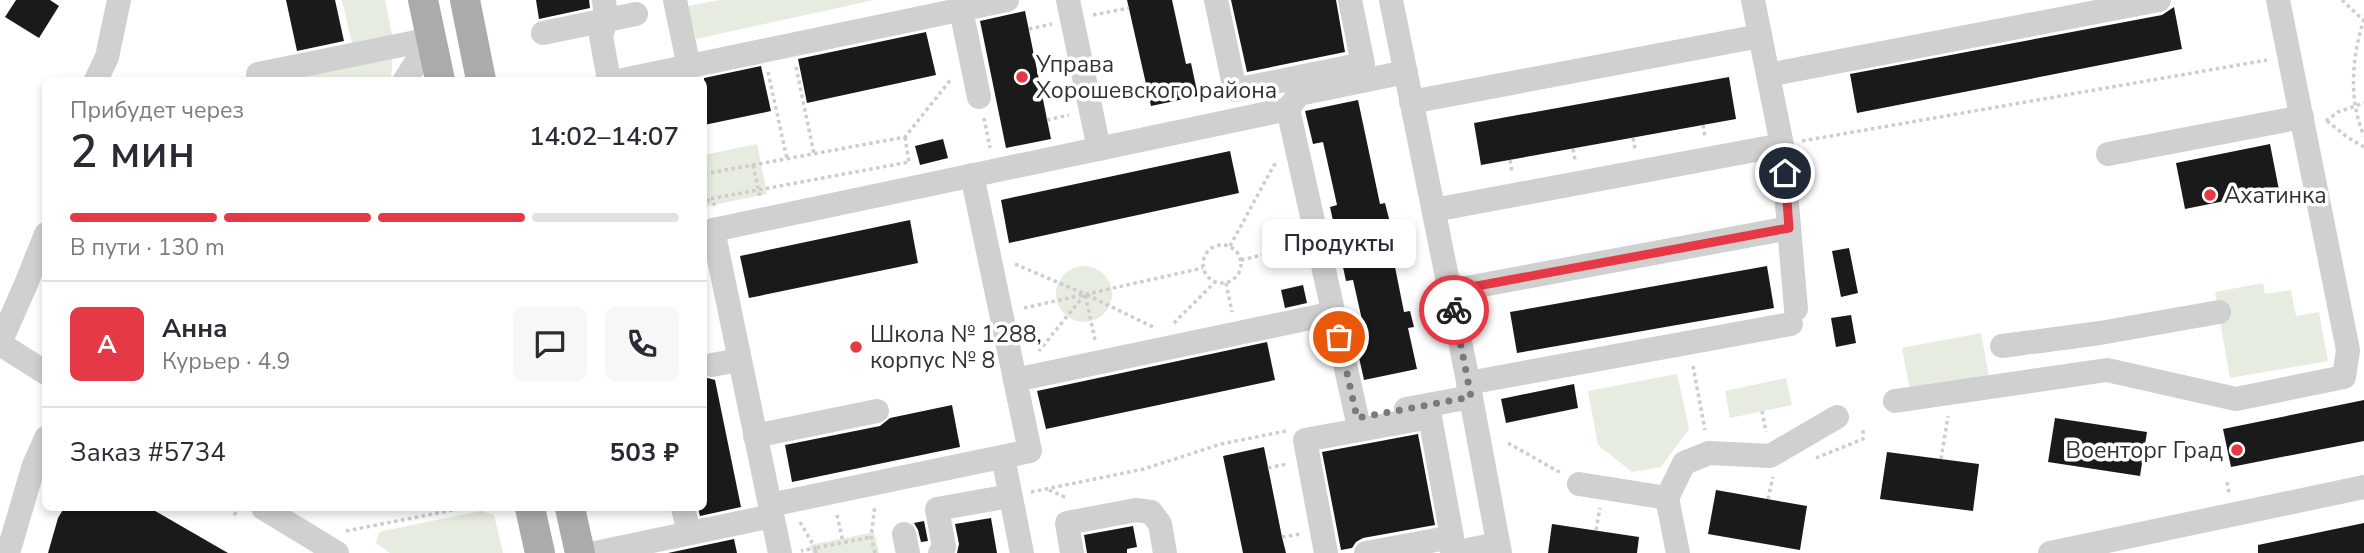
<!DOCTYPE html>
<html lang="ru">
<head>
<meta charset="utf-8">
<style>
	:root { --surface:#fff; --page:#f7f7f7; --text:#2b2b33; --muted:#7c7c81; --line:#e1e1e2; --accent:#e63946 }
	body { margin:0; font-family:"Nunito Sans",sans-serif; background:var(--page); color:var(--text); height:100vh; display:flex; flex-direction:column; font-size:26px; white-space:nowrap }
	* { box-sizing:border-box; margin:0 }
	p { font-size:23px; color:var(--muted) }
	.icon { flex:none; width:38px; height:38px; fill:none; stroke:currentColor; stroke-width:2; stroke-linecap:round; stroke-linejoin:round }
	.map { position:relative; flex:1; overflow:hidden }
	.panel { position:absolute; left:42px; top:77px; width:665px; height:434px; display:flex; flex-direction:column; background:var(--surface); border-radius:10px; box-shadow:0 4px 10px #0003 }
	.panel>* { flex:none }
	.pin { position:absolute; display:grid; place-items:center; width:60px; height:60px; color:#fff; margin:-30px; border:4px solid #fff; border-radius:50%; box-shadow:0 2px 7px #0007 }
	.courier { position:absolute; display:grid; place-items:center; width:70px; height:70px; margin:-35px; border:5px solid #e63946; border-radius:50%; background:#fff; color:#222; box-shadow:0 2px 9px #0007 }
	.bubble { position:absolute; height:49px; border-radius:10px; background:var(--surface); box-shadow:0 4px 10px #0003; font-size:23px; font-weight:600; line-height:49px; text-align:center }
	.summary em { font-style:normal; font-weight:600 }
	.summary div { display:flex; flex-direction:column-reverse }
	.summary { display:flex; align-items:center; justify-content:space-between; height:119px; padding:0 28px }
	h1 { font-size:46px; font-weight:600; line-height:52px }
	.bar { display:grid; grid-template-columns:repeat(4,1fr); gap:10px 7px; align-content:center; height:84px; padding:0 28px }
	.bar i { height:9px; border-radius:5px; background:var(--line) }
	.bar .selected { background:var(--accent) }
	.bar p { grid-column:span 4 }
	.line { display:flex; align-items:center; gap:18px; padding:0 28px; border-top:2px solid var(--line) }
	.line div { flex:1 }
	.round { display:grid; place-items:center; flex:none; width:74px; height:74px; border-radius:10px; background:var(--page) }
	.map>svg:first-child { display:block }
	.green { fill:#e6ecdf }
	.building { fill:#1a1a1a }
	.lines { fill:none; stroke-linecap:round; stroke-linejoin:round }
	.path { stroke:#cdcdcd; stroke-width:3.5; stroke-dasharray:3.5 3.5; stroke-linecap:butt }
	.minor { stroke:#d0d0d0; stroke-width:24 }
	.major { stroke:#ababab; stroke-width:30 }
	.done { stroke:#7a7a7a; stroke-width:7; stroke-dasharray:0 12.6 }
	.route { stroke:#e63946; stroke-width:9 }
	.poi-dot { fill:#e63946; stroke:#fff; stroke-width:2.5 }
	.labels { text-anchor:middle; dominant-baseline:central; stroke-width:7; stroke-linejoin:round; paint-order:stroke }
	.poi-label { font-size:23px; fill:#333; stroke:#fff; text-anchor:start }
</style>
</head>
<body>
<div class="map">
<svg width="2364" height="553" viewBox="0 0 2364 553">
	<rect width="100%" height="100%" fill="#fff"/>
	<g class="green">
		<path d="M342,0H385L393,40L353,48Z"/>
		<path d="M720,0H874L696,39L688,6Z"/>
		<path d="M393,51L391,80H296L294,71Z"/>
		<path d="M757,144L767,194L704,207V155Z"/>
		<circle cx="1084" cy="294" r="28"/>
		<path d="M2263,283L2265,294L2291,290L2296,316L2319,312L2328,361L2230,378L2215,292Z"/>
		<path d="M1981,333L1989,376L1910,391L1902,348Z"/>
		<path d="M1677,374L1689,429L1661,467L1632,472L1598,445L1588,391Z"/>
		<path d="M1786,378L1792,405L1730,418L1725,391Z"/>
		<path d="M481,511L494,515L503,553H390L376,543L379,533L383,531Z"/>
		<path d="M874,532L879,553H812L810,545Z"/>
	</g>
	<g class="building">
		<path d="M16,0H50L59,6L39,38L5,17Z"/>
		<path d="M286,0H335L344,41L297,51Z"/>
		<path d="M536,0H589L590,8L539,19Z"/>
		<path d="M1127,0H1172L1186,64L1191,63L1198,96L1151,106Z"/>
		<path d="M1231,0H1336L1345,52L1247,72Z"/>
		<path d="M2174,7L2182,49L1857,113L1850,74L2162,15Z"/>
		<path d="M1025,11L1051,139L1006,148L980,21Z"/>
		<path d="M926,32L936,75L807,103L798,59Z"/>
		<path d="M761,66L771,111L704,125V78Z"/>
		<path d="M1729,77L1736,119L1481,165L1474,123Z"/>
		<path d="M1358,100L1380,204L1385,203L1396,246L1399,261L1394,262L1404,312L1410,311L1414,327L1408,328L1417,369L1364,380L1356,344L1367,342L1353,280L1346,281L1330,207L1337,205L1323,142L1313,144L1305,111Z"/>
		<path d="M943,139L948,158L920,165L915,146Z"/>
		<path d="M2270,144L2279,190L2185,209L2176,163Z"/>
		<path d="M1230,151L1239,193L1009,243L1001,200Z"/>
		<path d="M910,220L918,263L749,298L740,256Z"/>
		<path d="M1849,248L1858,293L1841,297L1832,251Z"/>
		<path d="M1767,266L1774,308L1517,353L1510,312Z"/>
		<path d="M1303,285L1307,303L1285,308L1281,290Z"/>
		<path d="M1851,315L1856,343L1836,347L1831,318Z"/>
		<path d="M1267,342L1275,380L1046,429L1037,391Z"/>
		<path d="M704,377L715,380L741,507L700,516L698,508H704Z"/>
		<path d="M1574,384L1578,408L1506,423L1501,399Z"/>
		<path d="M2364,400V441L2231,467L2223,429Z"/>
		<path d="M952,405L960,447L792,482L785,445L880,426L890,418Z"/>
		<path d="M2055,418L2147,432L2140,476L2048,462Z"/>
		<path d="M1418,434L1435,525L1363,538L1356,542L1352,548L1341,550L1322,452Z"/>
		<path d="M1264,447L1282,537L1286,553H1243L1223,456Z"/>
		<path d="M1887,452L1979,464L1973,511L1880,499Z"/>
		<path d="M1716,490L1807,506L1800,550L1708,534Z"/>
		<path d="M64,508H150L228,553H48L58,518Z"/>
		<path d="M991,518L997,553H957L959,544L955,524Z"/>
		<path d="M924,521L928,541L921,542L918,530L914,523Z"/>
		<path d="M2364,523V553H2258V545Z"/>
		<path d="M1552,524L1639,537L1637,553H1548Z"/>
		<path d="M1133,526L1137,547L1127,549V553H1087L1084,535Z"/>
		<path d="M734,539L737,553H668Z"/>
	</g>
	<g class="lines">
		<g class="path">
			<path d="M2342,0L2363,20"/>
			<path d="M1093,15L1129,8"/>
			<path d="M2364,19C2352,57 2348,98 2364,136"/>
			<path d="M1029,29L1052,24"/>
			<path d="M796,67L814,154"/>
			<path d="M768,72L787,159"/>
			<path d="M1112,97L1147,90"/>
			<path d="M984,118L990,148"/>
			<path d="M1047,120L1069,115"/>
			<path d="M2326,121L2338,112L2364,103"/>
			<path d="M2327,121L2347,137L2364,147"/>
			<path d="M1703,125L1705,137"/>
			<path d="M905,137L909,162"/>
			<path d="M1633,138L1635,149"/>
			<path d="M1802,141L2267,60"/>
			<path d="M1573,149L1575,160"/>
			<path d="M1510,160L1512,172"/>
			<path d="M753,165L760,197"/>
			<path d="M704,174L905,137L952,78"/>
			<path d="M704,186L706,199L717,206"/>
			<path d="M704,200L909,162"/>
			<circle cx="1222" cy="264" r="19"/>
			<path d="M1230,246L1274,165L1279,164"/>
			<path d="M1241,260L1297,247"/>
			<path d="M1015,264L1085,294L1039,351"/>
			<path d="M1226,283L1232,312"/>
			<path d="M1024,308L1203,268"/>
			<path d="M1174,323L1215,282"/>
			<path d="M1095,340L1085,294L1153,327"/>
			<path d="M1693,366L1705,430"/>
			<path d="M1762,411L1766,432"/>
			<path d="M1508,443L1561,473"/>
			<path d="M1816,458L1863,439V429"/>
			<path d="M1941,459L1948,416"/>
			<path d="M1268,468L1287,464"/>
			<path d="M2227,482L2229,493"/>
			<path d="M1049,490L1067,498"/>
			<path d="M1031,492L1144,469L1221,444L1286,431"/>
			<path d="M1768,499L1773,477"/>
			<path d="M234,515L238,510"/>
			<path d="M837,515L843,542"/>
			<path d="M800,522L815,548L801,551"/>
			<path d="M1596,530L1600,508"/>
			<path d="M346,531L463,508"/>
			<path d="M1282,537L1301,534"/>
			<path d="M816,553L815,548L871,537"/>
			<path d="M875,553L871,537L875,505"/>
		</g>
		<g class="minor">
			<path d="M604,0L606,20L601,36L609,80"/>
			<path d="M675,0L689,67"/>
			<path d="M1068,0L1099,149"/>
			<path d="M1216,0L1235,90L1363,64L1350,0"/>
			<path d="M1391,0L1466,371L1500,553"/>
			<path d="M1753,0L1782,145L1796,309"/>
			<path d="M961,10L979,97"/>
			<path d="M543,33L636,14"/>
			<path d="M258,74L431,39"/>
			<path d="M1768,75L2159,0"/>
			<path d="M96,80L107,57L119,0"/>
			<path d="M405,80L431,39"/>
			<path d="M623,80L1007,0"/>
			<path d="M1411,102L1760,36"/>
			<path d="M1288,109L1357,418"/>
			<path d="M2108,154L2302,117"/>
			<path d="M1434,210L1782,145"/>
			<path d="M1450,291L1789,228"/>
			<path d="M0,343L26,284L46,234"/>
			<path d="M0,344L46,373"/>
			<path d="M2002,346L2100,333L2219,312"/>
			<path d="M712,365L739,360"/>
			<path d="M1015,380L1334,313"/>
			<path d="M1468,383L1791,324"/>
			<path d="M1895,401L2107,370L2236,399L2344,377L2348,350L2278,0"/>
			<path d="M1406,409L1471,397"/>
			<path d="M755,436L877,411"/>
			<path d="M1003,457L1022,553"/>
			<path d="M1579,484L1667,498L1684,463L1709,453L1770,456L1837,417"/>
			<path d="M1667,498L1678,553"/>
			<path d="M770,505L1030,451L972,175"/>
			<path d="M263,508L337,553"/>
			<path d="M683,508L689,533"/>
			<path d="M904,534L908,553"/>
			<path d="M8,553L34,465L46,438"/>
			<path d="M595,553L772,516"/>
			<path d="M780,553L713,230L1288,109L1299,94L1406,72"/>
			<path d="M940,553L944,547L937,509L1010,496"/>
			<path d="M1072,553L1067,523L1136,510L1151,512L1160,524L1165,553"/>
			<path d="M1326,553L1305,440L1430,417L1452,537L1366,553"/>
			<path d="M1452,553L1498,544"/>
			<path d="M2050,553L2364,487"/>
		</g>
		<g class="major">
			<path d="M423,0L440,80"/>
			<path d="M465,0L481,80"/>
			<path d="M530,508L540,553"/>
			<path d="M570,508L580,553"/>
		</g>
	</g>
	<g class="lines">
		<path class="done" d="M1339,337L1357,418L1471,397L1454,310"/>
		<path class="route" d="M1454,310L1450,291L1789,228L1785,173"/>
	</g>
	<g class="poi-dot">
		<circle cx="1022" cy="77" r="7"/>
		<circle cx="2210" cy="195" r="7"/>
		<circle cx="856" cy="347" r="7"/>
		<circle cx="2237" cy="450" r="7"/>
	</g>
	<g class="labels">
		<g class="poi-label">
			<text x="1036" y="64">Управа<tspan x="1036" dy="26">Хорошевского района</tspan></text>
			<text x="2224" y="195">Ахатинка</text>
			<text x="870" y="334">Школа № 1288,<tspan x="870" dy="26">корпус № 8</tspan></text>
			<text x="2223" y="450" text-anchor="end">Военторг Град</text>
		</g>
	</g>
</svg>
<div class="pin" style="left:1339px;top:337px;background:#ea580c"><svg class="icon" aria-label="bag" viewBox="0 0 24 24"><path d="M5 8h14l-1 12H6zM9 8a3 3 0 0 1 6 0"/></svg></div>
<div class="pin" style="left:1785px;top:173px;background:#1f2937"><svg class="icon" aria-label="home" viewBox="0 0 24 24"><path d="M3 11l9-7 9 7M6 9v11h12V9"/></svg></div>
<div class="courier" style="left:1454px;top:310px"><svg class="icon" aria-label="bike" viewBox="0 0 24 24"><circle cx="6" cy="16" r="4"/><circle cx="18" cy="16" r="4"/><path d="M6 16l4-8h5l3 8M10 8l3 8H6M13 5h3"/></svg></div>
<div class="bubble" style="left:1262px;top:219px;width:154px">Продукты</div>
<section class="panel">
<div class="summary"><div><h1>2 мин</h1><p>Прибудет через</p></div><em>14:02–14:07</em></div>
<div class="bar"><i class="selected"></i><i class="selected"></i><i class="selected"></i><i></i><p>В пути · 130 m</p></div>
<div class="line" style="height:126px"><b class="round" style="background:var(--accent);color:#fff">А</b><div><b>Анна</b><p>Курьер · 4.9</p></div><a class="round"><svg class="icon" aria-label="chat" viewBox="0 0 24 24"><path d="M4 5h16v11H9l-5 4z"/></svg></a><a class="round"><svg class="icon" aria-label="phone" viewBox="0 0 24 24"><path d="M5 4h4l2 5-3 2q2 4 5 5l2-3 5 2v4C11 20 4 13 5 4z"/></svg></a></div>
<div class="line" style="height:91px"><div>Заказ #5734</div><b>503 ₽</b></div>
</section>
</div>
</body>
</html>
